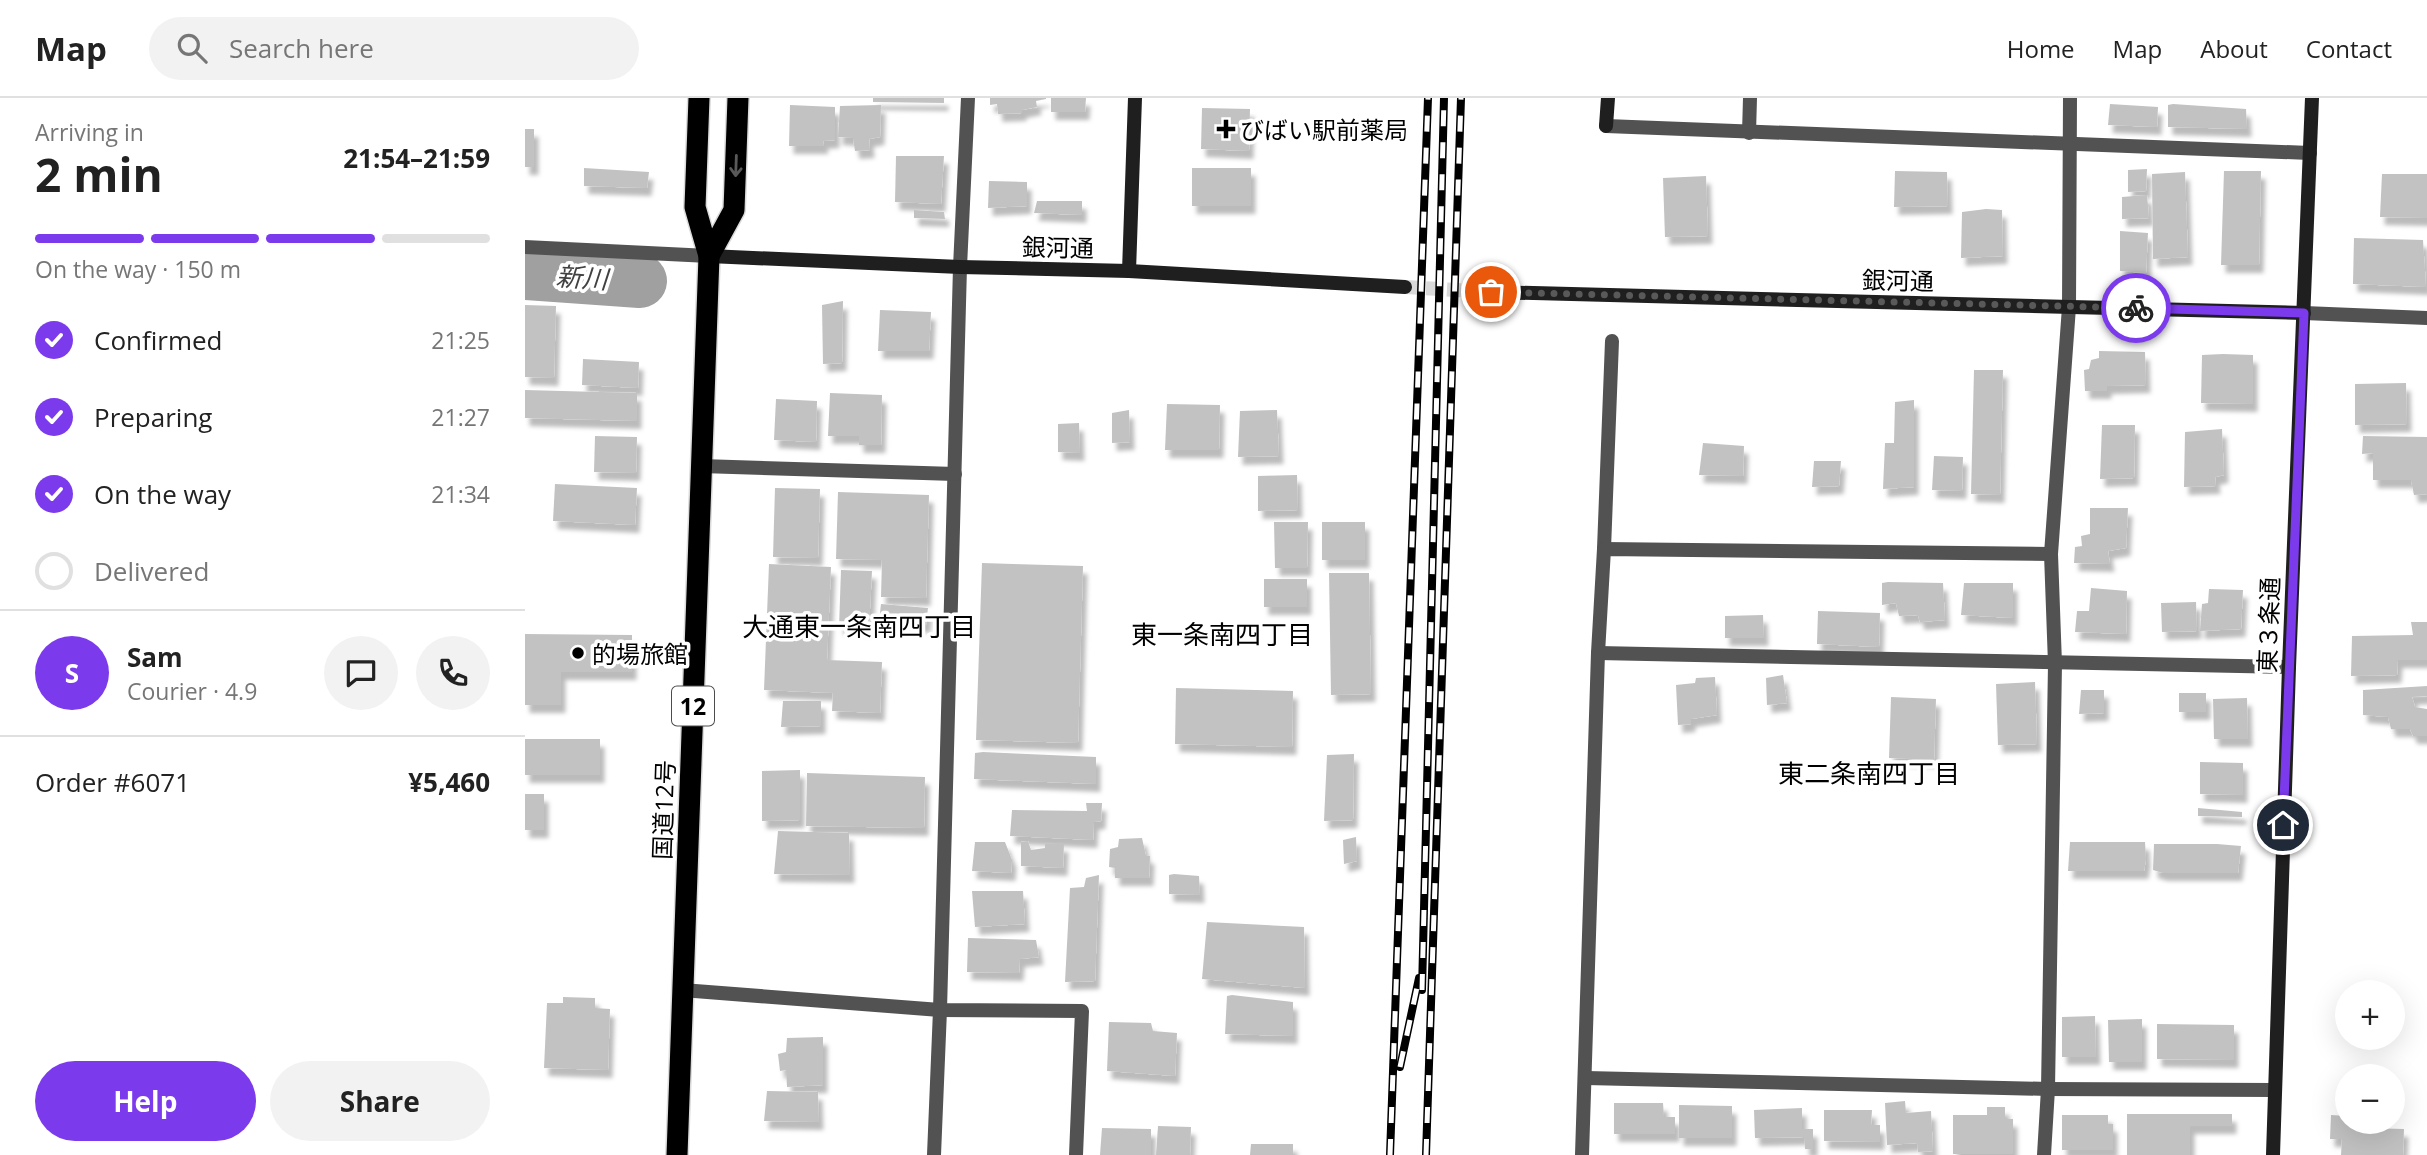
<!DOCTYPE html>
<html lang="en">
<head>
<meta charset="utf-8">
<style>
	:root { --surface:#fff; --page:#f2f2f2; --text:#222; --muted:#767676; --line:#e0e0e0; --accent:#7c3aed }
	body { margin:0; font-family:"Open Sans","Noto Sans JP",sans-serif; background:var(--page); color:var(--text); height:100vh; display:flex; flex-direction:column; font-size:26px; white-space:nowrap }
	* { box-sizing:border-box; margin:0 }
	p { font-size:23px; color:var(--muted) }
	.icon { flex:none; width:38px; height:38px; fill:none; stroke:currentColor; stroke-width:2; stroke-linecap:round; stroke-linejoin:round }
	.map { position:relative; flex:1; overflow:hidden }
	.sheet { display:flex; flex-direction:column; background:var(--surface); width:525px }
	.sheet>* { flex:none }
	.fabs { position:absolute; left:1810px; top:882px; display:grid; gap:14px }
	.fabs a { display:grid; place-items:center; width:70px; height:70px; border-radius:50%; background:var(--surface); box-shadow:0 7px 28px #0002; font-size:35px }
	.pin { position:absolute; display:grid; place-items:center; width:60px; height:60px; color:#fff; margin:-30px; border:4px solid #fff; border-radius:50%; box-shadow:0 2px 7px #0007 }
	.courier { position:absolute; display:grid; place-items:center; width:70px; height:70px; margin:-35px; border:5px solid #7c3aed; border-radius:50%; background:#fff; color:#222; box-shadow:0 2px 9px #0007 }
	.summary em { font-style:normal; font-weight:700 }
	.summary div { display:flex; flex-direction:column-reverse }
	.summary { display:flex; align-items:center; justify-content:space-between; height:119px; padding:0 35px }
	h1 { font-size:46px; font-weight:700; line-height:52px }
	.bar { display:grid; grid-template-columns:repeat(4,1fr); gap:10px 7px; align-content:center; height:84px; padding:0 35px }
	.bar i { height:9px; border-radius:5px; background:var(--line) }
	.bar .on { background:var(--accent) }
	.bar p { grid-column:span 4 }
	.line { display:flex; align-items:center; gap:18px; padding:0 35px; border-top:2px solid var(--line) }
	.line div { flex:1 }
	.round { display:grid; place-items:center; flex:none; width:74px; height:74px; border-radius:37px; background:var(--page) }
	ol { padding:0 35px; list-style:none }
	li { display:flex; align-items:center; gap:21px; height:77px }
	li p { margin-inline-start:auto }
	li .icon { padding:7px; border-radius:50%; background:var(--accent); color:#fff; stroke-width:4 }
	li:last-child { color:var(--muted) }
	li i { width:38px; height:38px; border:4px solid var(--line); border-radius:50% }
	.cta { display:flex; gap:14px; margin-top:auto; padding:14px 35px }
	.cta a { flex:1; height:80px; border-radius:42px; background:var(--accent); color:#fff; font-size:28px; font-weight:700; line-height:80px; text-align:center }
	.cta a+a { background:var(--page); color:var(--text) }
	header { display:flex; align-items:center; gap:42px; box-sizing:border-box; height:98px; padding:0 35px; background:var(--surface); border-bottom:2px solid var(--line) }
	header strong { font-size:33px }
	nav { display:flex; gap:38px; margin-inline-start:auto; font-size:24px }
	.search { width:490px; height:63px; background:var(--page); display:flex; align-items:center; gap:18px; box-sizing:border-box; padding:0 24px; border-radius:38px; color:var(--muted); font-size:26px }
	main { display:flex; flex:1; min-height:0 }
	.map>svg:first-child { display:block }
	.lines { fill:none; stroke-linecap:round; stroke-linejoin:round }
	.river { stroke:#a0a0a0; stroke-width:54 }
	.building { fill:#c2c2c2; filter:url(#shadow) }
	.secondary-tunnel { stroke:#d9d9d9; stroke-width:14; stroke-dasharray:14 7; stroke-linecap:butt }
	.highway-casing { stroke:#dbdbdb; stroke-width:24 }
	.lane { stroke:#525252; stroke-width:14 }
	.street { stroke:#525252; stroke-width:14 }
	.secondary { stroke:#1f1f1f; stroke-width:14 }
	.highway { stroke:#000; stroke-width:21 }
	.rail-casing { stroke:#000; stroke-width:8 }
	.rail { stroke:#fff; stroke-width:5; stroke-dasharray:16; stroke-linecap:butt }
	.oneway { stroke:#595959 }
	.done { stroke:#595959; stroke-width:7; stroke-dasharray:0 12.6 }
	.route { stroke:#7c3aed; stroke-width:9 }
	.poi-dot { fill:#000; stroke:#fff; stroke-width:2.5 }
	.labels { text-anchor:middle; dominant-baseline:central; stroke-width:7; stroke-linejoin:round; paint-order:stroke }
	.shield { fill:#fff; stroke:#4c4c4c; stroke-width:2 }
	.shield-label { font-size:23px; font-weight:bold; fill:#000 }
	.poi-label { font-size:24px; fill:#000; stroke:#fff; text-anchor:start }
	.street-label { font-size:24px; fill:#000; stroke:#fff }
	.water-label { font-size:26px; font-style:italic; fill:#414141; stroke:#fff }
	.neighbourhood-label { font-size:26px; fill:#000; stroke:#fff }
</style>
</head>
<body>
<header>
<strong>Map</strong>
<div class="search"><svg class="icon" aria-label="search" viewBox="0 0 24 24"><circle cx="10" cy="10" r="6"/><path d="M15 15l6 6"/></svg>Search here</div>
<nav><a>Home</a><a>Map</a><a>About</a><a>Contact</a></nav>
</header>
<main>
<section class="sheet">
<div class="summary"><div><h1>2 min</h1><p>Arriving in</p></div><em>21:54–21:59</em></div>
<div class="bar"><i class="on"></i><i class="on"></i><i class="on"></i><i></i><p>On the way · 150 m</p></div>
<ol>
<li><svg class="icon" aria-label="check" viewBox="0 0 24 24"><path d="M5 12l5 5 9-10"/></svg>Confirmed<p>21:25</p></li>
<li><svg class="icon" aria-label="check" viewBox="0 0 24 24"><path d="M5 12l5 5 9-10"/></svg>Preparing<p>21:27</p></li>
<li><svg class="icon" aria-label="check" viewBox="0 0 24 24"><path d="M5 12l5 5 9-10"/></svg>On the way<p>21:34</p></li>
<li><i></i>Delivered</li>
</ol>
<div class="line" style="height:126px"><b class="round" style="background:var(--accent);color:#fff">S</b><div><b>Sam</b><p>Courier · 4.9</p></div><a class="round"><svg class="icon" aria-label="chat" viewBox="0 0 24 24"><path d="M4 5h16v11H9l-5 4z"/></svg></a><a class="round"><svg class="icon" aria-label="phone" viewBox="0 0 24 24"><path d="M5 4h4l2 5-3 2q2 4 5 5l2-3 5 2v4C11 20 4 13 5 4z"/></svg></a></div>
<div class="line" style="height:91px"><div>Order #6071</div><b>¥5,460</b></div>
<div class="cta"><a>Help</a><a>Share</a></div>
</section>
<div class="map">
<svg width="1902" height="1057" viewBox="0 0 1902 1057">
	<defs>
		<filter id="shadow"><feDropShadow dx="4.5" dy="8" stdDeviation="2" flood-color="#0004"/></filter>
	</defs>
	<rect width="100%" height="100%" fill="#fff"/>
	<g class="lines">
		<path class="river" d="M0,175L115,183"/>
	</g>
	<g class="building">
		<path d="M348,0H419V5L348,4Z"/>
		<path d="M465,0H521V1L511,3L512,9L497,12V15L473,16L472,6L465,7Z"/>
		<path d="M526,0H561L560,14H526Z"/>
		<path d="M1585,6L1633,9L1632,29L1583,27Z"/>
		<path d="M1648,6L1721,11L1722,31L1643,29V7Z"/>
		<path d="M265,7L310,9V42L298,43L299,48H264Z"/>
		<path d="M356,7L355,39L344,41L345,52L330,53L328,40L313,39L315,8Z"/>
		<path d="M677,10L725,11L724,53L676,51Z"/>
		<rect x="0" y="31" width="9" height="38"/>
		<path d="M371,58H419L416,106L370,104Z"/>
		<path d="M59,70L124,74L122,90L59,88Z"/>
		<rect x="667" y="70" width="59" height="38"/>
		<path d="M1622,71L1621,93L1603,94V72Z"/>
		<path d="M1370,73L1422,74L1423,108L1369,109Z"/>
		<path d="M1699,73H1736L1734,167H1696Z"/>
		<path d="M1660,74L1663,159L1628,161L1627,76Z"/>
		<path d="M1857,76H1902V120L1855,119Z"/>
		<path d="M1181,78L1183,138L1140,139L1138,80Z"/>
		<path d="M464,83L502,84V108L463,110Z"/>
		<path d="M1622,97L1624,120L1597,121V99Z"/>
		<path d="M512,103H557V117L509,115Z"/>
		<path d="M1461,111L1477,112L1478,158L1436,160L1437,114Z"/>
		<path d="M389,112L419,114L420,121L389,120Z"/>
		<path d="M1595,133L1623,135L1621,175L1595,173Z"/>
		<path d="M1829,140L1898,142L1901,189L1828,186Z"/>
		<path d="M318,203L317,265L298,266L297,207Z"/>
		<path d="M0,207L31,208L29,280L0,279Z"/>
		<path d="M355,212L406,214L404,253H353Z"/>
		<path d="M1574,253L1620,254L1621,287L1582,288V293H1560L1559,272L1564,271L1566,262L1574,260Z"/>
		<path d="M1698,256L1728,257V306L1676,305L1677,257Z"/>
		<path d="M58,261L114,264L113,290L57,287Z"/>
		<path d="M1449,272H1478L1475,397L1446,396Z"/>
		<path d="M1881,285L1882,326L1830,327V286Z"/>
		<path d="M0,292L112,295V323L0,320Z"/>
		<path d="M305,295L357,297L356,347H334V338H303Z"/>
		<path d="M251,301L292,303L291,344L249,342Z"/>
		<path d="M1389,302V389L1358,391L1360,345H1369L1370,304Z"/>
		<path d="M642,306L695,307L694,352H640Z"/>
		<path d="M604,312L605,344L587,345V315Z"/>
		<path d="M752,312L754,358L713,359L715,313Z"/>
		<path d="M554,325L555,355L533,354V326Z"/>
		<path d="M1577,327H1610L1609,380L1575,381Z"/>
		<path d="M1697,331L1699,377L1690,379L1691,388L1659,389L1660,334Z"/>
		<path d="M70,338L112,339L111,375L69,374Z"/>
		<path d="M1838,338L1902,339V396L1889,397L1886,382H1848V355L1837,356Z"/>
		<path d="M1178,345L1219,348L1218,378L1174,377Z"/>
		<path d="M1409,358L1438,359L1437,393L1407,392Z"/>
		<path d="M1289,363H1316L1314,388L1287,389Z"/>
		<path d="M772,377L773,412L733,413V378Z"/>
		<path d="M30,386L112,390L110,427L28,423Z"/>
		<path d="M250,390L295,391L293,460L248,459Z"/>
		<path d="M313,394L404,397L401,500L356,499L357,462L311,461Z"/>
		<path d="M1565,410H1603L1601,450L1583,453L1585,466L1549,465L1550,449L1557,448L1556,438L1565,436Z"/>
		<path d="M749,424H783L782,470H750Z"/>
		<rect x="797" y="424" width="43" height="38"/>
		<path d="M457,465L558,468L553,645L451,642Z"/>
		<path d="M244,466L306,469L302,562L357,564L355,615L307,613L308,595L239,592Z"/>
		<path d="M316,472L347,473L344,530L314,529Z"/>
		<path d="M804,475H844L846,596L806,597Z"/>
		<rect x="739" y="481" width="43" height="28"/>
		<path d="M1363,484L1418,485L1420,522L1395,524L1393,517L1374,518L1371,505L1357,507V485Z"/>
		<path d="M1439,485H1488V520L1436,517Z"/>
		<path d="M1566,490L1602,493L1601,536L1550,534L1552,513H1564Z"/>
		<path d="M1684,491L1718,492L1716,531L1675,533L1677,506L1683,505Z"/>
		<path d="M1671,504L1672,533L1637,534L1636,505Z"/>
		<path d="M356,506L403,510L401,527L354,523Z"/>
		<path d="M1293,513L1355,515L1354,549L1292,546Z"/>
		<path d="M1238,517L1239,540H1200V518Z"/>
		<path d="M1886,524H1902V562H1873L1872,577L1826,578L1827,538L1888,537Z"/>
		<path d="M0,536L107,537V574H36V607H0Z"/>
		<path d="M1258,577L1262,605L1242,607L1241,580Z"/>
		<path d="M1190,579L1192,617L1166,621V626L1153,627L1151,587L1170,585L1171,580Z"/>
		<path d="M1510,584L1512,646L1473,647L1471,586Z"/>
		<path d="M1902,588V598L1887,599L1890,609L1902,611V638H1888L1885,631H1866L1863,619L1838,617V592Z"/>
		<path d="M651,590L768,593L767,649L650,646Z"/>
		<path d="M1556,592H1579V615L1554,616Z"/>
		<rect x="1654" y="595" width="27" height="19"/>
		<path d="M1366,599L1411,601L1409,662L1364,660Z"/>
		<path d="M1722,600L1723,641H1689L1688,601Z"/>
		<path d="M258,603H296V628L256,629Z"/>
		<rect x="0" y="641" width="75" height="36"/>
		<path d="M458,654L571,659V686L449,681L450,655Z"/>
		<path d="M829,656L828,722L799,723L802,657Z"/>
		<path d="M1675,664L1718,665V697L1675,696Z"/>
		<path d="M275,672V722L237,723V673Z"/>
		<path d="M282,675L400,679L399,730L281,728Z"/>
		<rect x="0" y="696" width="19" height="36"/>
		<path d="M561,705H577L576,723L569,724L568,742L485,738L487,712L562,713Z"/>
		<path d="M1673,710L1717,714V719L1673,718Z"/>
		<path d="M253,733L324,735L325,777L249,776Z"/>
		<path d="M831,739L832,763L819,766L818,742Z"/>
		<path d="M617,740L621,758H625L624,780H590V770L584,769L585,751L593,749L594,741Z"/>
		<path d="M503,743L506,752L520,750V746H539L538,770L496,768V744Z"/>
		<path d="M450,744H480L487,762L486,775L447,773Z"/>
		<path d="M1545,744H1620L1621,761L1619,773H1543Z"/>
		<path d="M1629,746H1692L1716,748L1713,775H1638L1628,772Z"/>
		<path d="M649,776L674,778L675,797L644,796V777Z"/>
		<path d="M574,777L570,883L540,884L545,790L559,789L561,780Z"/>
		<path d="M447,793H498L500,826L450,829Z"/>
		<path d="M682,824L779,829L780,890L677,881Z"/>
		<path d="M443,840L511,842L514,859L495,861L494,875L442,874Z"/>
		<path d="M707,897L768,904V938L700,936L702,898Z"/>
		<path d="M38,899L70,900V910L85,911L83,972L19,970L22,905H38Z"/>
		<path d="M1570,918L1571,959H1537V919Z"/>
		<path d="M1617,921V964H1584L1583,922Z"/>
		<path d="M584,924L626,925L628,933L652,935L650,978L582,973Z"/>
		<path d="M1632,926L1709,927V962L1632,961Z"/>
		<path d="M298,939V987L262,989L261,972L255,973L253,956L261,954L262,940Z"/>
		<path d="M242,993L293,994L294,1024L239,1023Z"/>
		<path d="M1380,1003L1381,1015L1406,1013L1408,1053L1393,1054L1392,1045L1362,1047L1360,1005Z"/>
		<path d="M1089,1005H1138L1139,1019H1150V1036H1089Z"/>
		<path d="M1154,1007L1207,1008V1040H1154Z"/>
		<path d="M1462,1009H1480V1021H1488V1056H1428V1017H1462Z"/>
		<path d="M1277,1010V1031H1288V1051H1280L1279,1039L1230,1040L1229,1012Z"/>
		<path d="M1299,1012H1347L1346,1027H1355V1044L1299,1043Z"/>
		<path d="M1602,1016H1707V1028H1665V1057H1602Z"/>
		<path d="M1537,1017H1583V1026H1588V1052H1537Z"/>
		<path d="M1806,1017L1822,1018V1024H1840V1030L1879,1031L1878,1057H1816L1817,1041H1805Z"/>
		<path d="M633,1028L666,1029L665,1057H631Z"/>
		<path d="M577,1030L626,1031V1057H575Z"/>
		<path d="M726,1046H768V1057H725Z"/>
	</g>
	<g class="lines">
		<path class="secondary-tunnel" d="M880,189L966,194"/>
		<defs>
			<g id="highway">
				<path d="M184,158L209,112L213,0"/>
				<path d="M152,1057L184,158L170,109L174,0"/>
			</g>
		</defs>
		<use href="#highway" class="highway-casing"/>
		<path class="lane" d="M1079,451L1087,243"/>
		<g class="street">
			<path d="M443,0L435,169L415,912L557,913L551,1057"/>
			<path d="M1081,28C1316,39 1550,44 1785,55"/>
			<path d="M1224,35L1225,0"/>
			<path d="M0,149L184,158"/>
			<path d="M1779,215L1902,220"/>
			<path d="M176,368L430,376"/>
			<path d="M1073,555L1764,569"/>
			<path d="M157,892L415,912L409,1057"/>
			<path d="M1061,980L1523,991L1749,992"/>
			<path d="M1057,1057L1073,555L1079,451L1526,456"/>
			<path d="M1519,1057L1523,991L1530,566L1526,456L1544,209L1545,0"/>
		</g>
		<g class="secondary">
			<path d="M1081,28L1083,0"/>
			<path d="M184,158L435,169L604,173L880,189"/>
			<path d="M604,173L610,0"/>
			<path d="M966,194L1779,215"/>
			<path d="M1748,1057L1764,569L1787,0"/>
		</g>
		<use href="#highway" class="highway"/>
		<defs>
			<g id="rail">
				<path d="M897,892L919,0"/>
				<path d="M875,969L894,880"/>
				<path d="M865,1057L903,0"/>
				<path d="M901,1057L936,0"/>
			</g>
		</defs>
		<use href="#rail" class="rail-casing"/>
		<use href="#rail" class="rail"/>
	</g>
	<defs><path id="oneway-shaft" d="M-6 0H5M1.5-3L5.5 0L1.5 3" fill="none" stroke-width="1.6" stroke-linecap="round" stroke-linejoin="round" transform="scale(1.75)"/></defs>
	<use class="oneway" href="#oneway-shaft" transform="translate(211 68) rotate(92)"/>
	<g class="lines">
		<path class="done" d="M966,194L1611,210"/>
		<path class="route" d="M1611,210L1779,215L1758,727"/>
	</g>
	<g class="poi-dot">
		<path d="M697.5 20.5h7v7h7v7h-7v7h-7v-7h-7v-7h7z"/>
		<circle cx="53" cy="555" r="7"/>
	</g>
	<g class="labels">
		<rect class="shield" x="147" y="588.5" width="42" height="39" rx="5"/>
		<g class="shield-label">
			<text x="168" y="608">12</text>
		</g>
		<g class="poi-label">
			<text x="715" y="31">びばい駅前薬局</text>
			<text x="67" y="555">的場旅館</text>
		</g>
		<g class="street-label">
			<text transform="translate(533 149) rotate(1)">銀河通</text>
			<text transform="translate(1373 182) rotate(1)">銀河通</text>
			<text transform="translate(1743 527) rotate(-88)">東３条通</text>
			<text transform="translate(138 712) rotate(-88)">国道12号</text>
		</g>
		<g class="water-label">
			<text transform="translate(57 179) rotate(4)">新川</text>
		</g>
		<g class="neighbourhood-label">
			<text x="334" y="528">大通東一条南四丁目</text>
			<text x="697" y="536">東一条南四丁目</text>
			<text x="1344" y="675">東二条南四丁目</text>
		</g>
	</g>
</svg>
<div class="fabs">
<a>+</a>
<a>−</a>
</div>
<div class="pin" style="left:966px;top:194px;background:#ea580c"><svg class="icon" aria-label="bag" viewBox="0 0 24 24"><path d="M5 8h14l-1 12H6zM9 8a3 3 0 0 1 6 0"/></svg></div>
<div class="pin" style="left:1758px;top:727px;background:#1f2937"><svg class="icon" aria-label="home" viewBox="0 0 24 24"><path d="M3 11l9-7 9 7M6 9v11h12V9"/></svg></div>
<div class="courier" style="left:1611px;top:210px"><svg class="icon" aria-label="bike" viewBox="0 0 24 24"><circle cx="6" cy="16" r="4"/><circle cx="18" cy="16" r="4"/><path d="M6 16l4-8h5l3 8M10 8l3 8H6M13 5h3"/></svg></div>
</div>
</main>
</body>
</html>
